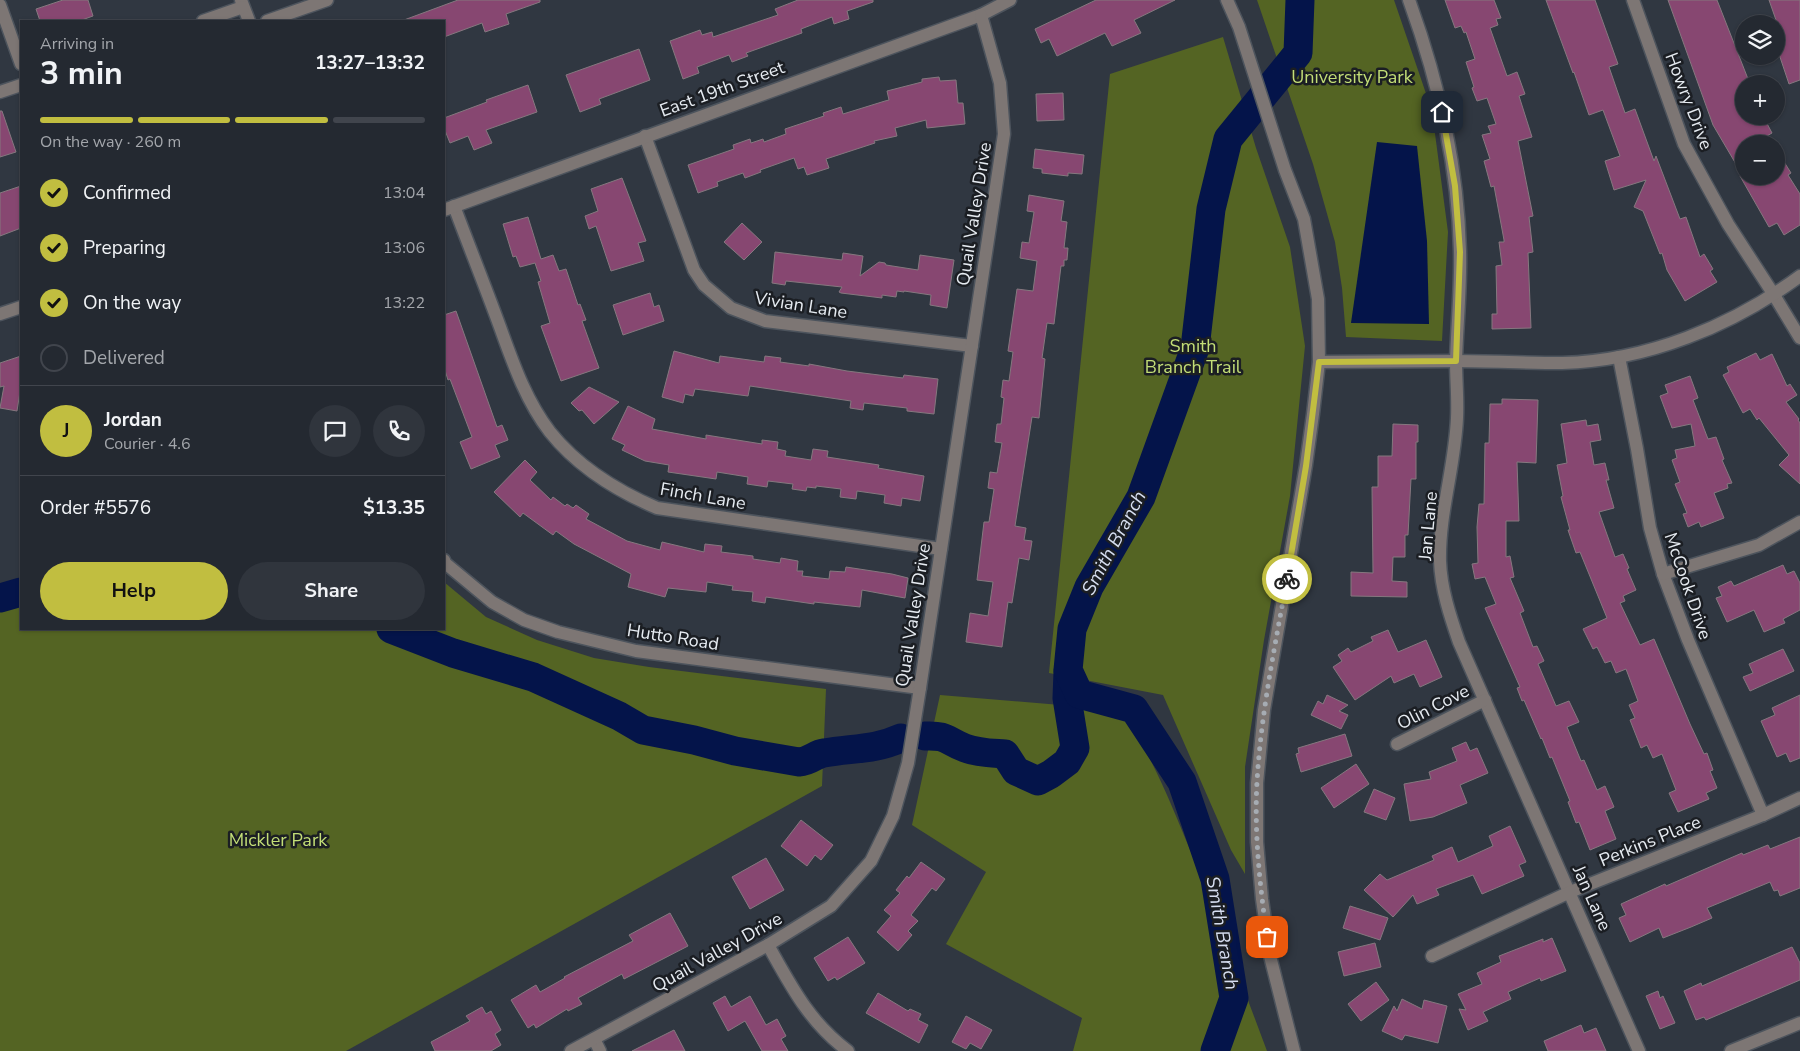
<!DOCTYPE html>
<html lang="en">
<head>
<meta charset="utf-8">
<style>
	:root { --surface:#242931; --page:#30353d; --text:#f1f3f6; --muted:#a3a6ab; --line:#41454d; --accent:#c1be40 }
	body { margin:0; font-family:"Nunito Sans",sans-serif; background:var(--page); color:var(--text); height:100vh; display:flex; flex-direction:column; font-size:19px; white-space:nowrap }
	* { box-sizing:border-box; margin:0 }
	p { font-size:16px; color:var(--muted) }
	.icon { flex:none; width:28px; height:28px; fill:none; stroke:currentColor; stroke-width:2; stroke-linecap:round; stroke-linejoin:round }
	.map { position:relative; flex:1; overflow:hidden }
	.sheet { position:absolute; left:20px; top:20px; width:425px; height:610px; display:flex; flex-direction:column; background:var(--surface); border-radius:0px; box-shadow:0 1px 4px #0004,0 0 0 1px var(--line) }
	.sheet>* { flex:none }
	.fabs { position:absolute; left:1735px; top:15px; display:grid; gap:10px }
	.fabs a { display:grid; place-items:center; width:50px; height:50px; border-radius:50%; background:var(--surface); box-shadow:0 1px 4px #0004,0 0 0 1px var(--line); font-size:25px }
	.pin { position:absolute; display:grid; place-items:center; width:42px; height:42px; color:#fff; margin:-21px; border-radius:10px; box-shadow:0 2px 8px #0006 }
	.courier { position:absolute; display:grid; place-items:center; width:50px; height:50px; margin:-25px; border:4px solid #c1be40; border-radius:50%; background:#fff; color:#222; box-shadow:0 1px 6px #0007 }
	.headline em { font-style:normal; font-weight:700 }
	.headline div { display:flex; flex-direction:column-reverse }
	.headline { display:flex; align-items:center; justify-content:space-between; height:85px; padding:0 20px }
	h1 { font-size:32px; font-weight:700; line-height:38px }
	.bar { display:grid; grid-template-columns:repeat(4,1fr); gap:8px 5px; align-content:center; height:60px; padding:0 20px }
	.bar i { height:6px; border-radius:4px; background:var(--line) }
	.bar .current { background:var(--accent) }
	.bar p { grid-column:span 4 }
	.line { display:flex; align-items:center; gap:12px; padding:0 20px; border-top:1px solid var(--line) }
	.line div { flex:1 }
	.round { display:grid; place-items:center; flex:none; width:52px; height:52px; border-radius:26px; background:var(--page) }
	ol { padding:0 20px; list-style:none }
	li { display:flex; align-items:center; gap:15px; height:55px }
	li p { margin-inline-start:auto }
	li .icon { padding:5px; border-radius:50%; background:var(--accent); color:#111; stroke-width:4 }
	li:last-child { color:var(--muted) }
	li i { width:28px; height:28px; border:2px solid var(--line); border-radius:50% }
	.primary-button { display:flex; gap:10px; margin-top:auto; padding:10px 20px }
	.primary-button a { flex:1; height:58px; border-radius:30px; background:var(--accent); color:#111; font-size:20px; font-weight:700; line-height:58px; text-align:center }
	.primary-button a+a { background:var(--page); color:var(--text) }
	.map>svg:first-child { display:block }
	.green { fill:#546423 }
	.water { fill:#04144a }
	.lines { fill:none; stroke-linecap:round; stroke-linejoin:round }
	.river { stroke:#04144a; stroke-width:29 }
	.building { fill:#874771; stroke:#85787f }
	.minor-casing { stroke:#4d545d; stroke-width:15 }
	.minor { stroke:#7d7674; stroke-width:12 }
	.done { stroke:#a6acb3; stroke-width:5; stroke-dasharray:0 9 }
	.route { stroke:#c1be40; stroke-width:6 }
	.labels { text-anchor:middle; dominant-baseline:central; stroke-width:5; stroke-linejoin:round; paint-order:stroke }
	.park-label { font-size:18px; fill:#c3de77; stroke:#1b1e23 }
	.street-label { font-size:18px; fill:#e6ebf1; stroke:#1b1e23 }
	.water-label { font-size:19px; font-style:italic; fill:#d6def0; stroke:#1b1e23 }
</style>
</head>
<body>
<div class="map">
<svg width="1800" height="1051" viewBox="0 0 1800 1051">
	<rect width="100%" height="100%" fill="#303741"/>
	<g class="green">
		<path d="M1257,0H1394L1432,111L1448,232L1442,341L1346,337L1342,288L1335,242L1313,164Z"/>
		<path d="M1223,37L1256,148L1290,247L1305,346L1290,496L1264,640L1245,767V874L1231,850L1163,695L1049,673L1110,74Z"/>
		<path d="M444,582L486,617L537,640L594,658L649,667L826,689L822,786L346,1051H0V592L21,587V629H444Z"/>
		<path d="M940,695L1120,710C1152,754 1170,802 1191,852C1217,918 1242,984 1267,1051H1073L1082,1018L946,944L986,872L912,825Z"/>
	</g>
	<path class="water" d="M1377,142L1417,146L1427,241L1429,324L1351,323Z"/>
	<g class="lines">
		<g class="river">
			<path d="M0,598L21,592"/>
			<path d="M391,629L453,653L533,677L619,716L643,730L694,740L735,751L799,762C811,761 815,754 824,753C852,748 875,750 901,738"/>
			<path d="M925,736C948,735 946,741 965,748C978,753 992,753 1005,754L1016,771L1038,781L1051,774L1067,762L1075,748L1067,698L1068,672"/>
			<path d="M1215,1051L1234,998L1215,879L1182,782L1134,709L1079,694L1068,670L1072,629L1089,587L1141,497L1195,348L1211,209L1228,139L1298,53L1300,0"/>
		</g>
	</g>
	<g class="building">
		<path d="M63,0H88L93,16L79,21H40L36,9Z"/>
		<path d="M458,0H540V2L506,14L509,24L485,32L482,23L444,37V21H404V20Z"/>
		<path d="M798,0H873V2L847,11L849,19L834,24L832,17L801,29L802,33L746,53L748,56L732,62L729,55L697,67L699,73L683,79L670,41L700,30L702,35L712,32L713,37L778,15L775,9Z"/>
		<path d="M1096,0H1175L1134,20L1141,33L1112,46L1105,33L1057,56L1049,39L1041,43L1035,29Z"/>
		<path d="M1445,0H1494L1501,18L1496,19L1498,25L1490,28L1507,76L1517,72L1525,94L1519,96L1532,137L1518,141L1533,216L1529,217L1533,252L1528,253L1531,328L1492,329V314H1497L1496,266L1502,265L1499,242H1504V240L1494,186L1491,187L1484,161L1490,159L1482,135L1491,133L1488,126L1496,124L1487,98L1477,101L1472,88L1474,87L1466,62L1475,59L1466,32L1464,33L1461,26L1455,28Z"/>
		<path d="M1546,0H1595L1618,64L1609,67L1625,113L1635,109L1654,161L1656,156L1680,219L1686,217L1700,257L1704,254L1713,269L1710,271L1717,282L1685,301L1667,270L1662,253L1660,254L1643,211L1634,207L1646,180L1614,190L1605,161L1620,156L1603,110L1589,115L1574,72L1573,73Z"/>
		<path d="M1668,0H1717L1750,84H1744V116H1763L1772,133L1753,144H1744V176H1776V149L1791,173L1788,175L1800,194V225L1784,235L1777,223L1769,227L1740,176H1743L1713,125Z"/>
		<path d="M1769,0H1800V80L1789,84L1776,45V24L1774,20H1776Z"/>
		<path d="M639,49L650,80L599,99L601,104L580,112L566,75Z"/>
		<path d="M939,77L940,81L956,80L958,103H963L965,124L927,128L926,120L895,128L897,136L874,141L875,143L826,159L829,168L807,175L804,167L798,169L794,158L760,170L761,172L745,178L743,173L717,182L718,186L698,193L688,165L734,149L733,145L750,139L751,143L763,139L764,142L786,134L785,129L824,116L823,113L841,107L843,114L885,101L889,100L887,91L922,82V79Z"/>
		<path d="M528,85L537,112L486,130L492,143L474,150L468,136L450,143L444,128V118L487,102L486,100Z"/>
		<path d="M1063,93L1064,120L1037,121L1036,94Z"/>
		<path d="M0,111H2L16,152L0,157Z"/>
		<path d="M1035,149L1084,155L1082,174L1068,173V176L1042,173V169L1033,168Z"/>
		<path d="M622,178L646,241L638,243L644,261L611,271L596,226L589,229L585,216L598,211L591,189Z"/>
		<path d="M21,186V228L0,236V193Z"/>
		<path d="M1029,195L1064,201L1061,221L1067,222L1064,248H1068L1067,260H1064V266H1061L1054,324L1047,323L1042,358L1045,359L1039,418L1032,417L1015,526L1026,528L1024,540L1032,541L1029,560L1019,558L1012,603L1008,602L1002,647L966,642L970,613L988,616L993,582L977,580L984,522H989L994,489L988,488L990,472L997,473L1002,443L995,442L997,424H1001L1004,398L1001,397L1003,380L1009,381L1013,352L1008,351L1017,289L1033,291L1037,261L1020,258L1022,242L1029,243L1034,212L1027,211Z"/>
		<path d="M528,217L541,259L553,255L559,271L566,269L578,305L580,304L586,320L582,321L599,368L561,381L541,326L550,323L538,282L541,281L535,263L520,267L516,256L513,257L503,224Z"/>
		<path d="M742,223L762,242L744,260L724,242Z"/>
		<path d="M775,252L842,260L843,253L863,256L860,276L879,262L885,263L886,265L918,270L920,255L954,260L947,308L930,305L931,295L904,291V292L897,291L896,297L882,295V298L841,293L839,292L842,287L786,281L785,285L772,283Z"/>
		<path d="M650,293L654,307L659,305L664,321L623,335L613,305Z"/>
		<path d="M456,311L497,427L502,425L508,440L495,445L500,457L471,469L460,442L472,437L450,379L448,380L444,367V315Z"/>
		<path d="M674,351L719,363L720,356L764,362L765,356L781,358L780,362L809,366V364L847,371L903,378L904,375L938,379L934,414L907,411V408L864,403L863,410L850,408L851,401L750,386L748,396L695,389L693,396L685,394L683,403L662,397Z"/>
		<path d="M1756,353L1760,360L1772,354L1787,386L1790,384L1797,395L1786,402L1799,419L1798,420L1800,423V484L1779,465L1789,455L1759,418L1757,420L1750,409L1743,413L1723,375L1729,372L1727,367Z"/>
		<path d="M21,356V385L17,411L0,408L4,386L0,387V363Z"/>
		<path d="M1690,376L1698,398L1693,400L1708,439L1716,437L1724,459L1722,460L1732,483L1727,484L1728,488L1714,493L1724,518L1701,527L1699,522L1688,527L1683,514L1687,513L1675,484L1680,482L1672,460L1677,458L1675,450L1695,446L1691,424L1672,428L1660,396L1668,393L1665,385Z"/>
		<path d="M589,387L619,402L594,424L582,410L579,411L571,403Z"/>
		<path d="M1502,399L1538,400L1536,463L1517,462L1519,521H1506V557L1510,556L1514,577L1510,578L1524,611L1520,613L1533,647L1537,646L1544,661L1538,664L1556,706L1569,701L1579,722L1567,727L1581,761L1584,760L1597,790L1605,786L1614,807L1605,811L1616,839L1590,850L1579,822L1576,823L1568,802L1570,801L1552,757L1550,758L1542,738L1541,739L1524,700L1522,701L1517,688L1520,687L1485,608L1496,604L1485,577L1475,579L1472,564L1478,563L1477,527L1479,504H1484L1485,443H1489L1490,404H1502Z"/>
		<path d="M628,406L655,419L652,429L706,439V435L762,444V440L778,442L777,449L786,451L785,456L811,460L813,449L828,451L827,457L879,465L878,468L924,476L920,501L902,498L901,506L884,503L885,495L857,491L856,499L840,497L841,489L816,486V488L807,487L806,491L792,489L793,484L768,481L767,487L747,484L748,477L717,472L716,479L668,472L669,465L645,461L622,450L625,445L612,439Z"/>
		<path d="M1586,420L1587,426L1598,424L1601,440L1590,442L1594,465L1605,463L1609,480H1606L1614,508L1599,512L1615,557L1623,554L1629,568L1627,569L1636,590L1623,596L1625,601L1620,603L1640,645L1654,639L1690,724L1704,754L1707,753L1713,770L1710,771L1717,788L1706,793L1709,799L1678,812L1669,793L1676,790L1662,754L1653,758L1647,745L1641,748L1630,720L1635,718L1629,705L1638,701L1626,669L1616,673L1611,661L1605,663L1597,647L1593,649L1583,629L1607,618L1580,552L1576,553L1568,530H1570L1561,497L1563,496L1557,465L1567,463L1561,424Z"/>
		<path d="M1393,424L1418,425V442H1416V479H1411L1408,535H1405V557H1393L1392,581L1407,582V597L1351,596V572L1373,573L1372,487H1378V456H1392Z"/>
		<path d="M525,460L537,472L530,480L551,500L553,497L565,506L567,504L573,508L576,505L589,514L586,519L627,541L660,550L662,542L704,552L705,544L722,546L721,552L753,556V559L780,563L781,558L798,561L797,571H803L802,576L829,579L830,571L845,572L846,567L892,574L908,578L905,598L862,590L860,607L814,602V604L766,597L765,603L752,601L753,592L732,590L733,586L707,582L706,592L668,588L665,597L628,587L631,574L574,544L556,531L553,535L523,513L520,517L494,492Z"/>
		<path d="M1783,565L1787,574L1794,571L1800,583V610L1783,619L1785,623L1764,632L1754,610L1727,622L1716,598L1722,596L1718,587L1731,581L1734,586Z"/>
		<path d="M1388,630L1398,652L1426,640L1442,677L1420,687L1414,674L1394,683L1391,676L1355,700L1333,667L1342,661L1338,655L1348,648L1351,652L1373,641L1371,637Z"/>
		<path d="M1783,649L1794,671L1750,691L1743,677L1753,673L1749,664Z"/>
		<path d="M1327,695L1348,705L1339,711L1348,715L1341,729L1311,715L1318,701L1323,704Z"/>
		<path d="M1800,695V758L1790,762L1786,753L1777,757L1761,721L1775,715L1772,708Z"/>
		<path d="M1345,734L1352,756L1301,772L1296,754L1299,753L1298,748Z"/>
		<path d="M1466,742L1470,751L1477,748L1488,773L1460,785L1467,803L1433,817L1410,821L1404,784L1431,779L1429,772L1457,761L1452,748Z"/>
		<path d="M1356,764L1369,784L1334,808L1321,788Z"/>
		<path d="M1374,789L1395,798L1386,820L1364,812Z"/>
		<path d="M801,820L833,845L821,860L815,855L807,866L781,846Z"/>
		<path d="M1510,826L1526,862L1519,865L1524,876L1482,894L1473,875L1436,889L1439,895L1417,904L1413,895L1393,917L1364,890L1380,874L1387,880L1434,860L1432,856L1452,847L1458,862L1493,846L1489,836Z"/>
		<path d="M1800,837V888L1780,896L1778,890L1774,891L1770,882L1707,908L1712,918L1691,927L1663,938L1659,928L1630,942L1619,918L1626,915L1621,904L1665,884L1666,886L1742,853L1743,855L1768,845L1770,849Z"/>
		<path d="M766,858L784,890L750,909L732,877Z"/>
		<path d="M921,862L945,879L936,891L932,888L911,915L918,921L908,931L912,935L898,951L877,932L891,916L884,910L900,893L896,890L907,876L909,878Z"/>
		<path d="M1350,906L1388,918L1380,940L1343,928Z"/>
		<path d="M670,913L688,946L624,979L622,974L578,998L582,1004L568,1011L567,1009L536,1028L534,1024L528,1028L511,1000L536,985L540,992L565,978L564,977L633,941L629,935Z"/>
		<path d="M848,937L865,963L837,980L835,977L828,981L814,958Z"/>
		<path d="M1552,938L1566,971L1541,981L1540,978L1508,992L1511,999L1483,1012L1488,1021L1468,1030L1459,1009L1466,1010L1458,994L1482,984L1477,973L1501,962L1499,956L1543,939V942Z"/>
		<path d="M1375,943L1381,967L1344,976L1338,952Z"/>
		<path d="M1792,947L1800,963V980L1706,1020L1704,1017L1696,1020L1684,991L1701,983L1702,986Z"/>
		<path d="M1376,982L1389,1000L1361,1021L1348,1004Z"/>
		<path d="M1658,991L1660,998L1663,996L1675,1023L1660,1029L1646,996Z"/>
		<path d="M878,993L908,1011L910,1009L921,1014L918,1020L928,1025L919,1043L866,1013Z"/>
		<path d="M725,996L731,1007L750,996L766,1025L777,1019L786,1036L781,1039L788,1051H762L745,1021L728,1031L713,1003Z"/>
		<path d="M1402,999L1422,1009L1424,1000L1447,1006L1438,1043L1405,1035L1402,1040L1382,1031L1394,1006L1397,1011Z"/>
		<path d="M482,1007L486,1014L491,1011L501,1030L495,1034L501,1045L491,1051H435L431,1042L470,1021L466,1016Z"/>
		<path d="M966,1016L992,1030L981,1049L970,1043L966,1049L952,1042Z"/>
		<path d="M1581,1025L1584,1033L1596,1028L1606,1051H1548L1544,1041Z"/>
		<path d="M674,1030L685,1051H632Z"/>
	</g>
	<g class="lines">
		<defs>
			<g id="minor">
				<path d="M241,0L249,21"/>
				<path d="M1227,0L1239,27L1285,170L1304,219L1318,299L1319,362L1313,414L1306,465L1264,710L1257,783V842L1262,899L1270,956L1294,1051"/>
				<path d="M1409,0C1438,80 1458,166 1460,251C1461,288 1457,325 1456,361C1456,380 1458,399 1457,418C1455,466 1439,513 1440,561C1441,589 1450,616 1459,642L1639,1051"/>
				<path d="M1633,0L1684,144L1728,224L1774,295L1800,338"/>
				<path d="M0,5L21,64"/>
				<path d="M203,21L243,7"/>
				<path d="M267,21L327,0"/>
				<path d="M0,92L21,85"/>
				<path d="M645,136L694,270L704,285L731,308L765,321L972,346"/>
				<path d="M454,206C469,246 485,286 500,327C513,363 526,401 550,432C578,467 617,491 657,508L941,549"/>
				<path d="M444,210L981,15L1010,0"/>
				<path d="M0,314L21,307"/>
				<path d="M1619,357L1637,449L1650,528L1663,574L1688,640L1763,815"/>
				<path d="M1319,362C1364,362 1410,361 1455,361C1491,361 1526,363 1562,363C1647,361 1732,326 1800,276"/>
				<path d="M444,560L445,563L492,602L524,620L558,632L636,651L920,688"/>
				<path d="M1663,574L1759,545L1800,522"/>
				<path d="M1397,744L1485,700"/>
				<path d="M768,945C791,986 809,1022 848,1051"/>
				<path d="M1432,956L1570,892L1763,815L1800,798"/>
				<path d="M594,1039L600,1051"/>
				<path d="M571,1051L768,945L831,906L871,861L893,816L908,763L920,688L1004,134L1000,83L981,15"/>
				<path d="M1731,1051L1800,1023"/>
			</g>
		</defs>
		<use href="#minor" class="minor-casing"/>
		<use href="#minor" class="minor"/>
	</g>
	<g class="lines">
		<path class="done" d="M1267,937C1260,886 1254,833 1257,782C1261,713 1275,646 1287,579"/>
		<path class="route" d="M1287,579L1306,466L1319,362L1456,361L1460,252L1455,186L1442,112"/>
	</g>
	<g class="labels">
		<g class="park-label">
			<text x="1352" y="77">University Park</text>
			<text x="1193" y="346">Smith<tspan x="1193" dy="21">Branch Trail</tspan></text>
			<text x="278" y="840">Mickler Park</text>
		</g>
		<g class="street-label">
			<text transform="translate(722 89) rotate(-20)">East 19th Street</text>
			<text transform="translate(1689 101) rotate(69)">Howry Drive</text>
			<text transform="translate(974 214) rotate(-81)">Quail Valley Drive</text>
			<text transform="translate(801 305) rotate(9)">Vivian Lane</text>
			<text transform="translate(703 496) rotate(10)">Finch Lane</text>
			<text transform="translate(1428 526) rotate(-85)">Jan Lane</text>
			<text transform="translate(1688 586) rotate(71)">McCook Drive</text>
			<text transform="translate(913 615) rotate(-81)">Quail Valley Drive</text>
			<text transform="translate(673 637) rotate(9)">Hutto Road</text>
			<text transform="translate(1433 707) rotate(-27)">Olin Cove</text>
			<text transform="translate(1650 841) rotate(-22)">Perkins Place</text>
			<text transform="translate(1592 898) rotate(66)">Jan Lane</text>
			<text transform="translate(717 952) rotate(-29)">Quail Valley Drive</text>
		</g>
		<g class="water-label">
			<text transform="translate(1114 543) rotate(-62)">Smith Branch</text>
			<text transform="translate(1222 933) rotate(80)">Smith Branch</text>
		</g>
	</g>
</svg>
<div class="fabs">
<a><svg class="icon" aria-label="layers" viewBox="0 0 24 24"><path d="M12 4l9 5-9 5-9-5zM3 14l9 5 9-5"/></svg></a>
<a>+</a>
<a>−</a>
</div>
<div class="pin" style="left:1267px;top:937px;background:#ea580c"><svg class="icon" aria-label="bag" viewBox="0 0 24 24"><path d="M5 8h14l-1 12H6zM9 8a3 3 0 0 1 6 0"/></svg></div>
<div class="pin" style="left:1442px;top:112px;background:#1f2937"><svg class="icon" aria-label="home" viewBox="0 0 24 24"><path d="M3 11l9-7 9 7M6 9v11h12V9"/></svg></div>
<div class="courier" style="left:1287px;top:579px"><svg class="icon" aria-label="bike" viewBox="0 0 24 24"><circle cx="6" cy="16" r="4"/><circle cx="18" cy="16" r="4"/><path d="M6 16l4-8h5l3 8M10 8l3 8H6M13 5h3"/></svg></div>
<section class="sheet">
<div class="headline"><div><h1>3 min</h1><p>Arriving in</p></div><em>13:27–13:32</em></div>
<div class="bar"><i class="current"></i><i class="current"></i><i class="current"></i><i></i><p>On the way · 260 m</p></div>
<ol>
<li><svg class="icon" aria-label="check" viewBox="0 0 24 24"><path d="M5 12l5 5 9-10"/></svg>Confirmed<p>13:04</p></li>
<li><svg class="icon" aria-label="check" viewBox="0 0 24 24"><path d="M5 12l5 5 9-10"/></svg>Preparing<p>13:06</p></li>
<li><svg class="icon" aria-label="check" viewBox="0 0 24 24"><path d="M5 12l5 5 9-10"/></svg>On the way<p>13:22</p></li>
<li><i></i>Delivered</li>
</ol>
<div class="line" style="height:90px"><b class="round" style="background:var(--accent);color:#111">J</b><div><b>Jordan</b><p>Courier · 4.6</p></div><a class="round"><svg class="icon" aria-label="chat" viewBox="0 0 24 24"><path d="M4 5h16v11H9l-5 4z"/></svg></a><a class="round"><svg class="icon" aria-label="phone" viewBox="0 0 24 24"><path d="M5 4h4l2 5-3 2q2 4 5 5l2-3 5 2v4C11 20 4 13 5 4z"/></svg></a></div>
<div class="line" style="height:65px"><div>Order #5576</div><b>$13.35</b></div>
<div class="primary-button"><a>Help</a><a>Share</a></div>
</section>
</div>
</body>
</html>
